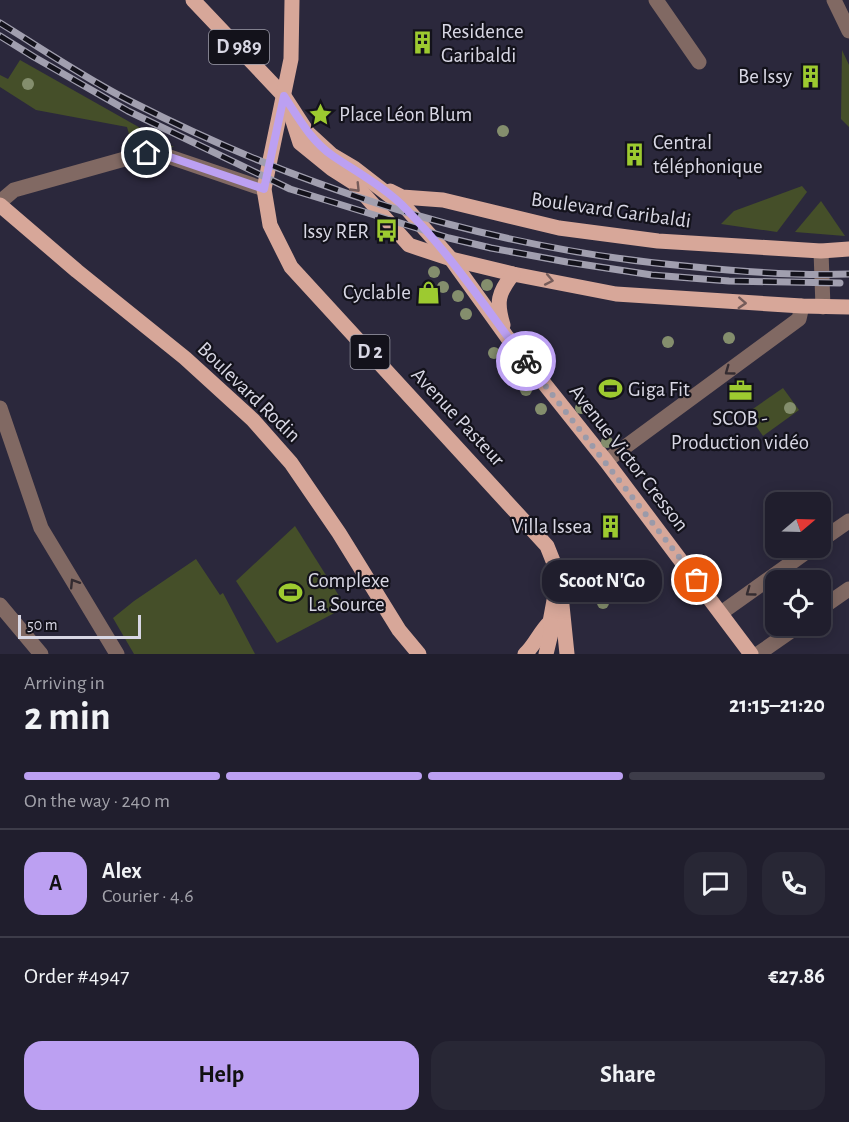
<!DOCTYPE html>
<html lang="en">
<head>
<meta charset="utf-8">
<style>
	:root { --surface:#201e2d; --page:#282735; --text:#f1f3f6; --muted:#a2a2aa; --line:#3d3c49; --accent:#bca0f2 }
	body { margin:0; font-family:"Alegreya Sans",sans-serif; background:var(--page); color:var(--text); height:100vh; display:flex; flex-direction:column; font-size:22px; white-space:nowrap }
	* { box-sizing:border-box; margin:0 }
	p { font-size:20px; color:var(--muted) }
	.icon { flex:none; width:33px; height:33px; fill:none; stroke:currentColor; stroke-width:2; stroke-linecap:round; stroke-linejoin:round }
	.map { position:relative; height:654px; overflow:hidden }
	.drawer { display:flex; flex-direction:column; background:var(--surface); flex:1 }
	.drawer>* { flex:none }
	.needle { width:39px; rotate:71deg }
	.fabs { position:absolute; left:765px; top:492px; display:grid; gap:12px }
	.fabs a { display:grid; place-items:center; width:66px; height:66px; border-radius:12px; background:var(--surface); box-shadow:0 3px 15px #0003,0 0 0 2px var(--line); font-size:30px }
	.scale { position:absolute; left:18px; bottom:15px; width:123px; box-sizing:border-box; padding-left:6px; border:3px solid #d8d7e4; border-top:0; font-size:16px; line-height:21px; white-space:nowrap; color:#d8d7e4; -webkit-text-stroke:4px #13121b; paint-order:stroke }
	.pin { position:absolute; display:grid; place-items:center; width:51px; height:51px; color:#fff; margin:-26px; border:3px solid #fff; border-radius:50%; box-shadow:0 2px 6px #0007 }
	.courier { position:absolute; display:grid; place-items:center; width:60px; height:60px; margin:-30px; border:4px solid #bca0f2; border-radius:50%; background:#fff; color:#222; box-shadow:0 2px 8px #0007 }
	.bubble { position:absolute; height:42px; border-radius:18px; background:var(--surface); box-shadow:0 3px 15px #0003,0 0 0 2px var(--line); font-size:20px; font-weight:700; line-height:42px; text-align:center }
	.headline em { font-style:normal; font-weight:700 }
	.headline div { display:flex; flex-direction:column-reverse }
	.headline { display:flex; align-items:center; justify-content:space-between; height:102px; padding:0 24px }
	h1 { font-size:39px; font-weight:700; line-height:45px }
	.bar { display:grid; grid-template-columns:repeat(4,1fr); gap:9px 6px; align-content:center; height:72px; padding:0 24px }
	.bar i { height:8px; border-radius:4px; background:var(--line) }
	.bar .current { background:var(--accent) }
	.bar p { grid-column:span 4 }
	.line { display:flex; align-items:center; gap:15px; padding:0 24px; border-top:2px solid var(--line) }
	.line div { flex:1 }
	.round { display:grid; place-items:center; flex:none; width:63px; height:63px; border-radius:18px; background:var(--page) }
	.primary-button { display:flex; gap:12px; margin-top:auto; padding:12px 24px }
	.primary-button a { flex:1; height:69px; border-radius:18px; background:var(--accent); color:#111; font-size:24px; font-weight:700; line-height:69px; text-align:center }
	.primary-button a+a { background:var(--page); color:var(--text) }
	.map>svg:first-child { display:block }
	.green { fill:#454f29 }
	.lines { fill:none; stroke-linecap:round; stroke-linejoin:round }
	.minor { stroke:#816963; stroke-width:15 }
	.major { stroke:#d7a799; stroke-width:15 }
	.rail-casing { stroke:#a19faf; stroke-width:7 }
	.rail { stroke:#13121b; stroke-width:4.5; stroke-dasharray:14; stroke-linecap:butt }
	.tree { fill:#848e6d }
	.oneway { stroke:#755c5a }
	.oneway2 { stroke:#342c31 }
	.done { stroke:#9b9aa9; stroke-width:6; stroke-dasharray:0 10.8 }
	.route { stroke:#bca0f2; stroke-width:8 }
	.labels { text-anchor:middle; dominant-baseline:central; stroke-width:4.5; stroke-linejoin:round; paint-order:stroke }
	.shield { fill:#13121b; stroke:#9d9ca8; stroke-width:1.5 }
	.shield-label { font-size:20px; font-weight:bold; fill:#d8d7e4 }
	.poi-label { font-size:21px; fill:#d8d7e4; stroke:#13121b; text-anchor:start }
	.street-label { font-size:21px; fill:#d8d7e4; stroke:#13121b }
</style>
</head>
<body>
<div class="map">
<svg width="849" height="654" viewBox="0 0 849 654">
	<rect width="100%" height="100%" fill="#2b283c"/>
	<g class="green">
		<path d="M842,50L849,65V127L841,119Z"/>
		<path d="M20,60L174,147L133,148L127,127L36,110L0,87V75L8,79Z"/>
		<path d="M802,186L807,192L777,232L721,224L734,211Z"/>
		<path d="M821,201L845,236L795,232Z"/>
		<path d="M783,388L799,410L763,436L747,413Z"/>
		<path d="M295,526L346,607L277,643L236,581Z"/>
		<path d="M196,559L220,595L223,593L255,654H134L113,618L134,601Z"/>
	</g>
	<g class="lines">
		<g class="minor">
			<path d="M656,0L699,62"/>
			<path d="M834,0L849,31"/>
			<path d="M0,202L14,190L146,153L167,156L264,189"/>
			<path d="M821,251L823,307"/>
			<path d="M0,408L41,528L117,654"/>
			<path d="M606,461L799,319L802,306"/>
			<path d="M820,541L849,521"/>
			<path d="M0,605L41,654"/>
			<path d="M820,609L849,589"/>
			<path d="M721,613L812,548"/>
			<path d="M758,654L798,626"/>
		</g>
		<g class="major">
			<path d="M193,0L284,96L308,133L332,155L354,168L407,209L451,259L507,337L606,461L751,654"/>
			<path d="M292,0L291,59L264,189L270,225L291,267L547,546L559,576L567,654"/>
			<path d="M292,118L300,143L332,169L354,183L409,245L451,259L513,274L616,294L802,306L849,307"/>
			<path d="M390,191L402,197L443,200L559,228L658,241L821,251L849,249"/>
			<path d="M0,205L77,271L185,358L253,420L291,463L339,533L399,630L419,654"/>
			<path d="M503,325C496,302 498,293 513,274"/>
			<path d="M525,654C535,645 540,631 550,622"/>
			<path d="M546,654L552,629L550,622L557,584"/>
		</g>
		<defs>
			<g id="rail">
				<path d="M0,23C44,50 86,79 132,102C308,192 498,250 695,267C746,272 798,276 849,274"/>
				<path d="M0,36L34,57L128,111L290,189L449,238L491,248L567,262L652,275L729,281L840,283"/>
			</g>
		</defs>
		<use href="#rail" class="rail-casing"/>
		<use href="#rail" class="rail"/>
	</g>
	<g class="tree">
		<circle cx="28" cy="84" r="6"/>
		<circle cx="503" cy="131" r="6"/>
		<circle cx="434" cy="272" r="6"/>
		<circle cx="487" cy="285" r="6"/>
		<circle cx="443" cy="287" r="6"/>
		<circle cx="458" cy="296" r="6"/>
		<circle cx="466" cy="314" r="6"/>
		<circle cx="729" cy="338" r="6"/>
		<circle cx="668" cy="342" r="6"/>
		<circle cx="494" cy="353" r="6"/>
		<circle cx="511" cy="371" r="6"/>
		<circle cx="526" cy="390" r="6"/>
		<circle cx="581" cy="408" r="6"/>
		<circle cx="790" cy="408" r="6"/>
		<circle cx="541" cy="409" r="6"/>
		<circle cx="607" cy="442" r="6"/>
		<circle cx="603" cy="603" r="6"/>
	</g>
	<defs><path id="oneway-chevron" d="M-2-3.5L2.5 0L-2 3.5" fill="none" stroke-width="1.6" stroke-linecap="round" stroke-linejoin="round" transform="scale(1.5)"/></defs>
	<g class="oneway">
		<use href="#oneway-chevron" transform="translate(356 188) rotate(46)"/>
		<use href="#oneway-chevron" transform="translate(549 280) rotate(11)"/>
		<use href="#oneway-chevron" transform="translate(742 303) rotate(3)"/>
	</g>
	<g class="oneway2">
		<use href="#oneway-chevron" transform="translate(729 371) rotate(144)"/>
		<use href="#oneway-chevron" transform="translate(74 583) rotate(-122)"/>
		<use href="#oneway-chevron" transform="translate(750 592) rotate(144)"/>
	</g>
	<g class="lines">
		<path class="done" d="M526,361L697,580"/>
		<path class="route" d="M147,153L167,156L264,189L284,96C298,117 311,141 333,156C358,173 386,188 407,210C452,256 487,310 526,361"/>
	</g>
	<defs>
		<symbol id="building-bare" viewBox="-9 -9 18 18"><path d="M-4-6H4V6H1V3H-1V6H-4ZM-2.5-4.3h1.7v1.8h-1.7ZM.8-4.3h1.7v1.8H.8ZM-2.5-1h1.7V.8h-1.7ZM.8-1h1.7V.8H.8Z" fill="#9dca30" stroke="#13121b" stroke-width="2.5" paint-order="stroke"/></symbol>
		<symbol id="sight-bare" viewBox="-9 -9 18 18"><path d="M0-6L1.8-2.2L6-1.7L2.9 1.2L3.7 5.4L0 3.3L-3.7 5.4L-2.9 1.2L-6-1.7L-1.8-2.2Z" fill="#9dca30" stroke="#13121b" stroke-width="2.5" paint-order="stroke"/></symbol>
		<symbol id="bus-bare" viewBox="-9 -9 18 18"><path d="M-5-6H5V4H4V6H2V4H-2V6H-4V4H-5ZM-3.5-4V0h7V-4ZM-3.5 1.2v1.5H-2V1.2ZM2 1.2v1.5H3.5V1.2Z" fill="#9dca30" stroke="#13121b" stroke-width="2.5" paint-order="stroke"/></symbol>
		<symbol id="shop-bare" viewBox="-9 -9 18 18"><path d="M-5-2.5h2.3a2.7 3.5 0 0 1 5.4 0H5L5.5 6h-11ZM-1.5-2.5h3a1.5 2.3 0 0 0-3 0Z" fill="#9dca30" stroke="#13121b" stroke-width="2.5" paint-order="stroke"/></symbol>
		<symbol id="stadium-bare" viewBox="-9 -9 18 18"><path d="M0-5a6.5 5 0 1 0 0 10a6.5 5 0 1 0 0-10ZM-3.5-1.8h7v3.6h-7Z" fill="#9dca30" stroke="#13121b" stroke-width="2.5" paint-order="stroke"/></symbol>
		<symbol id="office-bare" viewBox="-9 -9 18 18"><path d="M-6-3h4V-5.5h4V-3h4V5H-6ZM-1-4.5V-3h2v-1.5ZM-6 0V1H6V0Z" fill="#9dca30" stroke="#13121b" stroke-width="2.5" paint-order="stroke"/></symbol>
	</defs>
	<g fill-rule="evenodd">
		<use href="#building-bare" x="406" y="26" width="33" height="33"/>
		<use href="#building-bare" x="794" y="60" width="33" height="33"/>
		<use href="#sight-bare" x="304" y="98" width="33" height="33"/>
		<use href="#building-bare" x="618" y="138" width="33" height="33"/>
		<use href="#bus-bare" x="370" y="214" width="33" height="33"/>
		<use href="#shop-bare" x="412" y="276" width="33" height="33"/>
		<use href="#stadium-bare" x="594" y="372" width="33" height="33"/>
		<use href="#office-bare" x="724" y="374" width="33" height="33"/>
		<use href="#building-bare" x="594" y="510" width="33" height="33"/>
		<use href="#stadium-bare" x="274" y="576" width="33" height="33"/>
	</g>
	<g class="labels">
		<g class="shield">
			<rect x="209" y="30" width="60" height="34" rx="4.5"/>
			<rect x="350.5" y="335" width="39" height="34" rx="4.5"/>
		</g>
		<g class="shield-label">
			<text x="239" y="47">D 989</text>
			<text x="370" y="352">D 2</text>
		</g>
		<g class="poi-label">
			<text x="441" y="31">Residence<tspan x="441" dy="24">Garibaldi</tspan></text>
			<text x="792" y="76" text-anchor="end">Be Issy</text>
			<text x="339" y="114">Place Léon Blum</text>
			<text x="653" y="142">Central<tspan x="653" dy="24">téléphonique</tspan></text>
			<text x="369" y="231" text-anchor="end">Issy RER</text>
			<text x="411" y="292" text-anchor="end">Cyclable</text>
			<text x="628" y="389">Giga Fit</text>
			<text x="740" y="418" text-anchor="middle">SCOB -<tspan x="740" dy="24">Production vidéo</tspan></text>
			<text x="592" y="526" text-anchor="end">Villa Issea</text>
			<text x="308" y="580">Complexe<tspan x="308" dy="24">La Source</tspan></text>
		</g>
		<g class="street-label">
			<text transform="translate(611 210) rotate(8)">Boulevard Garibaldi</text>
			<text transform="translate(249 392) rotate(44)">Boulevard Rodin</text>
			<text transform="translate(458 417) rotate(47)">Avenue Pasteur</text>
			<text transform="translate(629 458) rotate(52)">Avenue Victor Cresson</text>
		</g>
	</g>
</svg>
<div class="fabs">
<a><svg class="needle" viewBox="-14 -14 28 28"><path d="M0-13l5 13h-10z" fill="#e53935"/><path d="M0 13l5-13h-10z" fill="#a2a2aa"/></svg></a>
<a><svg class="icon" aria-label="locate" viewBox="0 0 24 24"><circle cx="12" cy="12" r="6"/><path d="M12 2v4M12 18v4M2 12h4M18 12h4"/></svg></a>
</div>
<div class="scale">50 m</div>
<div class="pin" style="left:697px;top:580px;background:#ea580c"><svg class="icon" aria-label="bag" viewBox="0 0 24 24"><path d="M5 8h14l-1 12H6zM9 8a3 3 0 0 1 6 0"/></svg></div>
<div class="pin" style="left:147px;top:153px;background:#1f2937"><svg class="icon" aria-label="home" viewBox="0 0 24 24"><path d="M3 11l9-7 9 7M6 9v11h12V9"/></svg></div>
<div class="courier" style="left:526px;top:361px"><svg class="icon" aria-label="bike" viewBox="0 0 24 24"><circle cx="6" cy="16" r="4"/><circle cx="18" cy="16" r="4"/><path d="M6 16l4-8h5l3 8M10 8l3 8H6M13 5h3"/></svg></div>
<div class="bubble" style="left:542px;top:560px;width:120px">Scoot N'Go</div>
</div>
<section class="drawer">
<div class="headline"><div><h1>2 min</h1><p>Arriving in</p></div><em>21:15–21:20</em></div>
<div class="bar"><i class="current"></i><i class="current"></i><i class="current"></i><i></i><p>On the way · 240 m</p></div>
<div class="line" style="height:108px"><b class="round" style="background:var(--accent);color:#111">A</b><div><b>Alex</b><p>Courier · 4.6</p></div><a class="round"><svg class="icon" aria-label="chat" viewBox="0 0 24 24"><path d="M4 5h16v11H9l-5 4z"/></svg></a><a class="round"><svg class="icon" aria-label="phone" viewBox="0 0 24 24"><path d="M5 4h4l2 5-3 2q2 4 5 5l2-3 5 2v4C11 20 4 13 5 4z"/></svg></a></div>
<div class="line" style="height:78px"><div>Order #4947</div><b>€27.86</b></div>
<div class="primary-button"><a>Help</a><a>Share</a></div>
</section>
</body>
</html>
